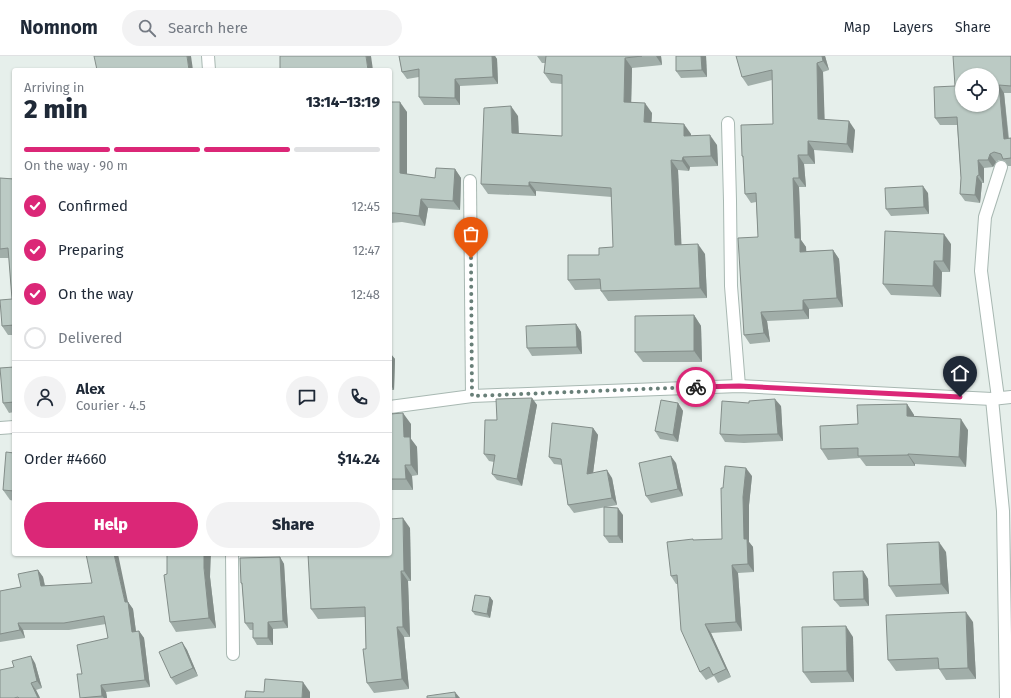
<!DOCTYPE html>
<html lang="en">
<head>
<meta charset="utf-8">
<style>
	:root { --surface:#fff; --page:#f2f2f3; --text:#1f2937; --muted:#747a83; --line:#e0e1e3; --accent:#db2777 }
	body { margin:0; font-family:"Fira Sans",sans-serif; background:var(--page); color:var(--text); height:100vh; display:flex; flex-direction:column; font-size:15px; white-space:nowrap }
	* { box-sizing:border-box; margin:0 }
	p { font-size:13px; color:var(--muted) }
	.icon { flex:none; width:22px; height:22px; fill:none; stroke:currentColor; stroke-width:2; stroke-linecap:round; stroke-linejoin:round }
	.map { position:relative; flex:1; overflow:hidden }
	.sheet { position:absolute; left:12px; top:12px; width:380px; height:488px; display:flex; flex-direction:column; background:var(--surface); border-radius:4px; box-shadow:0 1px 3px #0004 }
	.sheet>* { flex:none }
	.fabs { position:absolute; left:955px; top:12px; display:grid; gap:8px }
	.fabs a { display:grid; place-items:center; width:44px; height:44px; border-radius:50%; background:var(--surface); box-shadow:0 1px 3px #0004; font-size:20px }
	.pin { position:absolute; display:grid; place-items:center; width:34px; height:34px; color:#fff; margin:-41px -17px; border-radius:50% 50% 50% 0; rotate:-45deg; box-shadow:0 0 4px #0007 }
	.pin .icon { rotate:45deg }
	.courier { position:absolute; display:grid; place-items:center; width:40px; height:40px; margin:-20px; border:3px solid #db2777; border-radius:50%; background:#fff; color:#222; box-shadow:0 1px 5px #0007 }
	.summary em { font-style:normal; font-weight:800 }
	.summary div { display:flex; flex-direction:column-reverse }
	.summary { display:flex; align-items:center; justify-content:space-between; height:68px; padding:0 12px }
	h1 { font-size:26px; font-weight:800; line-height:30px }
	.bar { display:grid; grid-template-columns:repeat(4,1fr); gap:6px 4px; align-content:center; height:48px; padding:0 12px }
	.bar i { height:5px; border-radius:3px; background:var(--line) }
	.bar .on { background:var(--accent) }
	.bar p { grid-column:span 4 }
	.line { display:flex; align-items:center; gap:10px; padding:0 12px; border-top:1px solid var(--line) }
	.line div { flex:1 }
	.round { display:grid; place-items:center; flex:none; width:42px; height:42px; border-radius:21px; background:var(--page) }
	ol { padding:0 12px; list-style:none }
	li { display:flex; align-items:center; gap:12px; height:44px }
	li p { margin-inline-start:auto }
	li .icon { padding:4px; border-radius:50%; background:var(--accent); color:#fff; stroke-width:4 }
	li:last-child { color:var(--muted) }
	li i { width:22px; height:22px; border:2px solid var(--line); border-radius:50% }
	.button { display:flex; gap:8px; margin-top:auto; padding:8px 12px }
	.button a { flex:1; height:46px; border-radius:24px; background:var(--accent); color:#fff; font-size:16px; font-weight:800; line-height:46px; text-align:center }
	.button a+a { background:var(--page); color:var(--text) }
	header { display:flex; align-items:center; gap:24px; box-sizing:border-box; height:56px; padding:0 20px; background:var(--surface); border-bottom:1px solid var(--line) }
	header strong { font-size:19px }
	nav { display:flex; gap:22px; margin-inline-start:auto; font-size:14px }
	.search { width:280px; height:36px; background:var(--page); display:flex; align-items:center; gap:10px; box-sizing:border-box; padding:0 14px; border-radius:22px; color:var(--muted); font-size:15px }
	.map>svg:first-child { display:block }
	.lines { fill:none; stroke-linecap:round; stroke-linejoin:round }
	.street-casing { stroke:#a8b8b2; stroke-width:14 }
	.street { stroke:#fff; stroke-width:12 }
	.wall { fill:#a1aea9 }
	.shaded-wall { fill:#838d89 }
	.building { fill:#bbcac4; stroke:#838d89; fill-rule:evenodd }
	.done { stroke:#687f78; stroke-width:4; stroke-dasharray:0 7.2 }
	.route { stroke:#db2777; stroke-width:5 }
</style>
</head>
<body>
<header>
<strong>Nomnom</strong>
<div class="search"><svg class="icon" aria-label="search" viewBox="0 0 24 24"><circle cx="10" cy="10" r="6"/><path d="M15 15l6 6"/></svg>Search here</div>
<nav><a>Map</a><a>Layers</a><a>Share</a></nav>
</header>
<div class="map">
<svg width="1011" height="642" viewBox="0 0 1011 642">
	<rect width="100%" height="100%" fill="#e6efeb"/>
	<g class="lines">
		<defs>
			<g id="street">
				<path d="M208,0L209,14"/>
				<path d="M728,67L730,145L731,230L739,330"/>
				<path d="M470,125L472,340"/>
				<path d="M998,342L981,215L985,161L1001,111"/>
				<path d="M992,343L1003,455L1006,642"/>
				<path d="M390,351L472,340L739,330L992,343L1011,341"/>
				<path d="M0,372L14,371"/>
				<path d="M232,498L233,598"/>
			</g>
		</defs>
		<use href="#street" class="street-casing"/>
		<use href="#street" class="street"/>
	</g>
	<g class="wall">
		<path d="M399,0H495L497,3L498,28L460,30V49H424L419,41V21L407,23L402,16Z"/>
		<path d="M537,0H661L662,9L632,12L631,46L652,57L651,67L691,78V80L717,89L718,110L690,111L689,115L678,114L681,189L705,198L707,242L608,245L601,235V233L575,234L568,224L599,199L613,191L612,141L536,135V140L488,138L481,128L518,60L519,78L562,80V28L551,27L544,17L545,7H542Z"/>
		<path d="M676,0H706L707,21L681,22L676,15Z"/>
		<path d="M736,0H825L829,14L823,16L824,63L855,74L853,97L814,94L815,108H804L806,131H799L801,184L806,191V195L833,194L839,203L843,251L809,253V263L767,265L770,286L750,288L744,279L758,181L756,146L751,147L745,138L743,102L742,100L773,68L772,24L748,30L742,21Z"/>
		<path d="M1011,0V37H1004L1009,82H1011V110H1008L1005,105L999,104L996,106L993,111L984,112V127H982L980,147L965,145L960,138L961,122L957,69H940L935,62L955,30Z"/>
		<path d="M390,46L407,56V118L435,122L455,113L461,122L460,154L428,152L425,170L402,166L390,167Z"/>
		<path d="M0,122L14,123V279H8L2,270L12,243L9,202H0Z"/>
		<path d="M928,137L929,158L891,160L886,153Z"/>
		<path d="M951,188L950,216H942L941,241L891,239L883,228Z"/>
		<path d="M694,259L701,270L702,306H643L635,296Z"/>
		<path d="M576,268L581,276L582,298L532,300L527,292Z"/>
		<path d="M390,297L395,303L394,334H390Z"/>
		<path d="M14,311V356L9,357L3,347Z"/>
		<path d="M532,342L537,349L522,430L497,424L492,418L494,406L489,405L484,398L497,364Z"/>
		<path d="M678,347L683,355L678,386L660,383L655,375Z"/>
		<path d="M907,348L914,359V360L968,374L966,411L915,408V410H866L860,402L828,404L821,393L858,368Z"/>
		<path d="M781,350L783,385L744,387L725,386L720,378Z"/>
		<path d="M390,358L411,368V383L417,391L418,419L412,420L413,434H392L390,431Z"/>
		<path d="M593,372L598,379L593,417L612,422L617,449L574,457L568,449L562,409L554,408L549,401Z"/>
		<path d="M14,397V445L10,444L3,434Z"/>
		<path d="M676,407L683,440L651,447L646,440Z"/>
		<path d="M752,420L749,449V486L753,491L754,516L738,517L742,575L711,577L731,621L718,627L714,620L706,624L700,616L678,528H676L671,520L694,484L722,483L723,432Z"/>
		<path d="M623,459V487H609L604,480Z"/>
		<path d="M410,472L411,525H408L410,581H404L409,633L374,637L367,627L366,593L365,561L318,563L311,553L390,498Z"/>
		<path d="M946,496L949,538L896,541L889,530Z"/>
		<path d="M280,501L284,508L288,572L273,573V589H257L253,582V574H250L245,567L242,529L241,527Z"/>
		<path d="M38,514L43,521L45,529L128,546L133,553L136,576L139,575L144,582L150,631L106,636L107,642H80L82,618L108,582L106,568L69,574H23L25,582L0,586V535L21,531Z"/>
		<path d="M863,515L868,523L869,550L840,551L834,544Z"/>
		<path d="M210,521L216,572L176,576L170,566Z"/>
		<path d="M490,541L493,545L490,562L475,559L472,555Z"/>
		<path d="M973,566L976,623L946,624L939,613L896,615L888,604Z"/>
		<path d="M853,581L854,626L811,627L803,616Z"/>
		<path d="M182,586L187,594L198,620L176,629L171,622Z"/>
		<path d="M35,607L42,632L36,634L40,642H0Z"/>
	</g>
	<g class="shaded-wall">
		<path d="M187,0H191L193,14H189Z"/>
		<path d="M366,0H371L373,14H368Z"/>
		<path d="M492,0H495L497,3L498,28L493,21Z"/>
		<path d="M656,0H661L662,9Z"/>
		<path d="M701,0H706L707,21L702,14Z"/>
		<path d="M822,0H825L829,14L823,5Z"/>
		<path d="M625,2L632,12L631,56L624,46Z"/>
		<path d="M817,7L823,16L825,72L818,63Z"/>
		<path d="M455,23L460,30V49L455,42Z"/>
		<path d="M999,29L1004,37L1009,90L1004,83Z"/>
		<path d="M400,46L407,56V126L400,117Z"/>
		<path d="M645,47L652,57L651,76L644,66Z"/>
		<path d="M511,50L518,60L519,87L512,77Z"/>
		<path d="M849,65L855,74L853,97L847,88Z"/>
		<path d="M684,68L691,78V90L684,80Z"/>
		<path d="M710,79L717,89L718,110L711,100Z"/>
		<path d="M808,85L814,94L815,108L808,99Z"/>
		<path d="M990,98L996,106L993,111L988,104Z"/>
		<path d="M798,99L804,108L806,131L799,122Z"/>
		<path d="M683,101L690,111L689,115L682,105Z"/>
		<path d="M671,104L678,114L682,199L675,189Z"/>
		<path d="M978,104L984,112V127L979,119Z"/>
		<path d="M455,113L461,122L460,154L453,145Z"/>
		<path d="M977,120L982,127L980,147L975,139Z"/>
		<path d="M793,122L799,131L801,184L806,191L807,205L800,196L795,182Z"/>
		<path d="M529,126L536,135V140L529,130Z"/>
		<path d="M923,130L928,137L929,158L924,151Z"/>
		<path d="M421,143L428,152L425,170L419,160Z"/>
		<path d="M944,178L951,188L950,216L943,205Z"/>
		<path d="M698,188L705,198L707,242L700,232Z"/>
		<path d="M833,194L839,203L843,251L837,242Z"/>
		<path d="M934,205L942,216L941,241L933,230Z"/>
		<path d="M803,244L809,253V263L803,254Z"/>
		<path d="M761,256L767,265L770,286L764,277Z"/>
		<path d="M694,259L701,270L702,306L694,295Z"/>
		<path d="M576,268L581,276L582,298L577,291Z"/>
		<path d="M390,297L395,303L394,334L390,328Z"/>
		<path d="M532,342L537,349L522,430L517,423Z"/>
		<path d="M775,343L781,350L783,385L778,378Z"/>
		<path d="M678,347L683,355L678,386L673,379Z"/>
		<path d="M907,348L914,359V370L907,360Z"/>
		<path d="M403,357L411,368V383L417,391L418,419L411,409L404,381Z"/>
		<path d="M961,363L968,374L966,411L959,401Z"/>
		<path d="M593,372L598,379L592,425L587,418Z"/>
		<path d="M908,398L915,408V410L908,399Z"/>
		<path d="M671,400L676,407L683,440L678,433Z"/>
		<path d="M405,409L412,420L413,434L406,423Z"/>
		<path d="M746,412L752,420L749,449V486L753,491L754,516L748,508L744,483L743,441Z"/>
		<path d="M607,414L612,422L617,449L612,442Z"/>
		<path d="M618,452L623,459V487L618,480Z"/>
		<path d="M403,462L410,472L411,525L404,515Z"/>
		<path d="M939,486L946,496L949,538L941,528Z"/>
		<path d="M114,498H118L128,546L133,553L137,583L132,576L125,546Z"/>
		<path d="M204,498H211L210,521L216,572L209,562L204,512Z"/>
		<path d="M280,501L284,508L288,572L283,565Z"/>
		<path d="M732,509L738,517L742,575L736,566Z"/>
		<path d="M38,514L43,521L46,537L41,530Z"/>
		<path d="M401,515L408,525L410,581L403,571Z"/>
		<path d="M863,515L868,523L869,550L864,543Z"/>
		<path d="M490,541L493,545L490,562L487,558Z"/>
		<path d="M966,556L973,566L976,623L968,612Z"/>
		<path d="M268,566L273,573V589L268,582Z"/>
		<path d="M18,567L23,574L25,582L20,574Z"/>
		<path d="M705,568L711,577L731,621L726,613Z"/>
		<path d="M846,570L853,581L854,626L847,615Z"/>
		<path d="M397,571L404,581L409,633L402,623Z"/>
		<path d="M139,575L144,582L150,631L145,624Z"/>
		<path d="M182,586L187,594L198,620L193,612Z"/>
		<path d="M31,600L35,607L42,632L37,625Z"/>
		<path d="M303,626L310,636V642H302Z"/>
		<path d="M31,627L36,634L40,642H38Z"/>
		<path d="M101,629L106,636L107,642H104L102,640Z"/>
		<path d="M455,636L460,642H456Z"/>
	</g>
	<g class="building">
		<path d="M94,0H187L189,14H97Z"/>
		<path d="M280,0H366L368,14H280Z"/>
		<path d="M399,0H492L493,21L455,23V42L419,41V13L402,16Z"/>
		<path d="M546,0H642L625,2L624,46L645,47L644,66L684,68V80L710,79L711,100L683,101L682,105L671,104L675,189L698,188L700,232L601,235L600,223L568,224V199H599V192L613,191L611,132L529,126V130L481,128L484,52L511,50L512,77L562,80V19L544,17Z"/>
		<path d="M676,0H701L702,14L676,15Z"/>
		<path d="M736,0H822L823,5L817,7L818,63L849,65L847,88L808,85V99H798L799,122H793L795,182H800V196L833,194L837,242L803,244V254L761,256L764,277L744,279L738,182L758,181L756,137L745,138L743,100H742L741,69L773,68L772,14L742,21Z"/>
		<path d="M953,0H1011V30L999,29L1004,83L1011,82V102L1003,103L1001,98L994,96L990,98L988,104H978L979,119L977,120L975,139L960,138L961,122L957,61L935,62L934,31L955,30ZM962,19H992V49H962Z"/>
		<path d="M390,46H400V117L435,122L436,112L455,113L453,145L421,143L419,160L395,157H390Z"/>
		<path d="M0,122L14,123V269L2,270L0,244L12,243L8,192L0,193Z"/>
		<path d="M923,130L924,151L886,153L885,132Z"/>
		<path d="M885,175L944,178L943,205H934L933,230L883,228Z"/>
		<path d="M694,259V295L635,296V260Z"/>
		<path d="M576,268L577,291L527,292L526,270Z"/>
		<path d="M14,311V346L3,347L0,312Z"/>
		<path d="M532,342L517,423L492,418L495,399L484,398L485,364H497L496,343Z"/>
		<path d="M775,343L778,378L739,379L720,378L722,345L749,347V345Z"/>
		<path d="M661,344L678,347L673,379L655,375Z"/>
		<path d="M907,348V360L961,363L959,401L908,398V399L858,400V392L821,393L820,370L858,368L857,349Z"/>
		<path d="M403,357L404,381H410L411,409H405L406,423H390V358Z"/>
		<path d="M552,367L593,372L587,418L607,414L612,442L568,449L561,403L549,401Z"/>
		<path d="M6,396L14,397V435L3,434Z"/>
		<path d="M671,400L678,433L646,440L639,407Z"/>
		<path d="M725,410L746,412L743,441L744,483H747L748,508L732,509L736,566L705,568L726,613L713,619L709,611L700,616L681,574L677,519L671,520L667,486L693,483V484L722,483L721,432H723Z"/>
		<path d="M604,451L618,452V480H604Z"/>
		<path d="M403,462L404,515H401L403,571H397L402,623L367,627L363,593H366L365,551L311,553L308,498H390V463Z"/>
		<path d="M939,486L941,528L889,530L887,488Z"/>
		<path d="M86,498H114L125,546H128L132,576L139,575L145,624L101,629L102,640L80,642L77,618H82L77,589L108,582L104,560L64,567H18L20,574L0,578V535L21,531L18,518L38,514L41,530L92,527Z"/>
		<path d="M167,498H204V512L209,562L170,566L164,519L167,518Z"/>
		<path d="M280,501L283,565L268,566V582H253V567H245L242,527H241L240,502Z"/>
		<path d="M863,515L864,543L834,544L833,516Z"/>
		<path d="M475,539L490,541L487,558L472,555Z"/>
		<path d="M966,556L968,612L939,613L938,602L888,604L886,559Z"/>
		<path d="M846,570L847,615L803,616L802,571Z"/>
		<path d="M182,586L193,612L171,622L159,596Z"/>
		<path d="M31,600L37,625L31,627L38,642H19L18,641L14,642H0V614L14,611L12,605Z"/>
		<path d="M265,623L303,626L302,642H245L246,635L264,636Z"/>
		<path d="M455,636L456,642H427V640Z"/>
	</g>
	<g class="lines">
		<path class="done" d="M471,202L472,340L696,331"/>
		<path class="route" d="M696,331L739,330L960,341"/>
	</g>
</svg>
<div class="fabs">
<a><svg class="icon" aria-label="locate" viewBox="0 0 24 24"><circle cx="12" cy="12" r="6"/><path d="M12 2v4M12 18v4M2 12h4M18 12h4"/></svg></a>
</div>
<div class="pin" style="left:471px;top:202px;background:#ea580c"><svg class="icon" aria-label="bag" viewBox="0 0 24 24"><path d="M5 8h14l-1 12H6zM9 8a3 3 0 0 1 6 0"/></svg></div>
<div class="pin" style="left:960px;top:341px;background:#1f2937"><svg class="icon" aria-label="home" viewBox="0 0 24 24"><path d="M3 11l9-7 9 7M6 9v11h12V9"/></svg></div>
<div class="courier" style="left:696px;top:331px"><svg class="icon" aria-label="bike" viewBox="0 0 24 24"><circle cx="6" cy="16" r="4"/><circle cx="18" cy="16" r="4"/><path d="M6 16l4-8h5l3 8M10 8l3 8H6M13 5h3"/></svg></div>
<section class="sheet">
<div class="summary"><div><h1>2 min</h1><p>Arriving in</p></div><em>13:14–13:19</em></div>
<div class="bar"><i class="on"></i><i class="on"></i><i class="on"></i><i></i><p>On the way · 90 m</p></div>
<ol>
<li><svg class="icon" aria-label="check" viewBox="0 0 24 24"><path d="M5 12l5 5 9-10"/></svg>Confirmed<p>12:45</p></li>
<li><svg class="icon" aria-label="check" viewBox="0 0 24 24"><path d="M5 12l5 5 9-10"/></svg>Preparing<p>12:47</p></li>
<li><svg class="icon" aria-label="check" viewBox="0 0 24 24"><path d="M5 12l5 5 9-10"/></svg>On the way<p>12:48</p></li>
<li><i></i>Delivered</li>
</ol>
<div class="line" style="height:72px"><a class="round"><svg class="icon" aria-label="person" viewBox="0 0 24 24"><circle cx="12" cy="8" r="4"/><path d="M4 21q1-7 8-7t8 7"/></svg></a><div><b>Alex</b><p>Courier · 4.5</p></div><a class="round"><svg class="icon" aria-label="chat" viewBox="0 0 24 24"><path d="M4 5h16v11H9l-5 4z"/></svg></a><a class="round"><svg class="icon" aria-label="phone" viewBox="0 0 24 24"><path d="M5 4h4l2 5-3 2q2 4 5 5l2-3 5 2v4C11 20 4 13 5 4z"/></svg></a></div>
<div class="line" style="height:52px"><div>Order #4660</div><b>$14.24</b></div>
<div class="button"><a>Help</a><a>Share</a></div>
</section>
</div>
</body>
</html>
